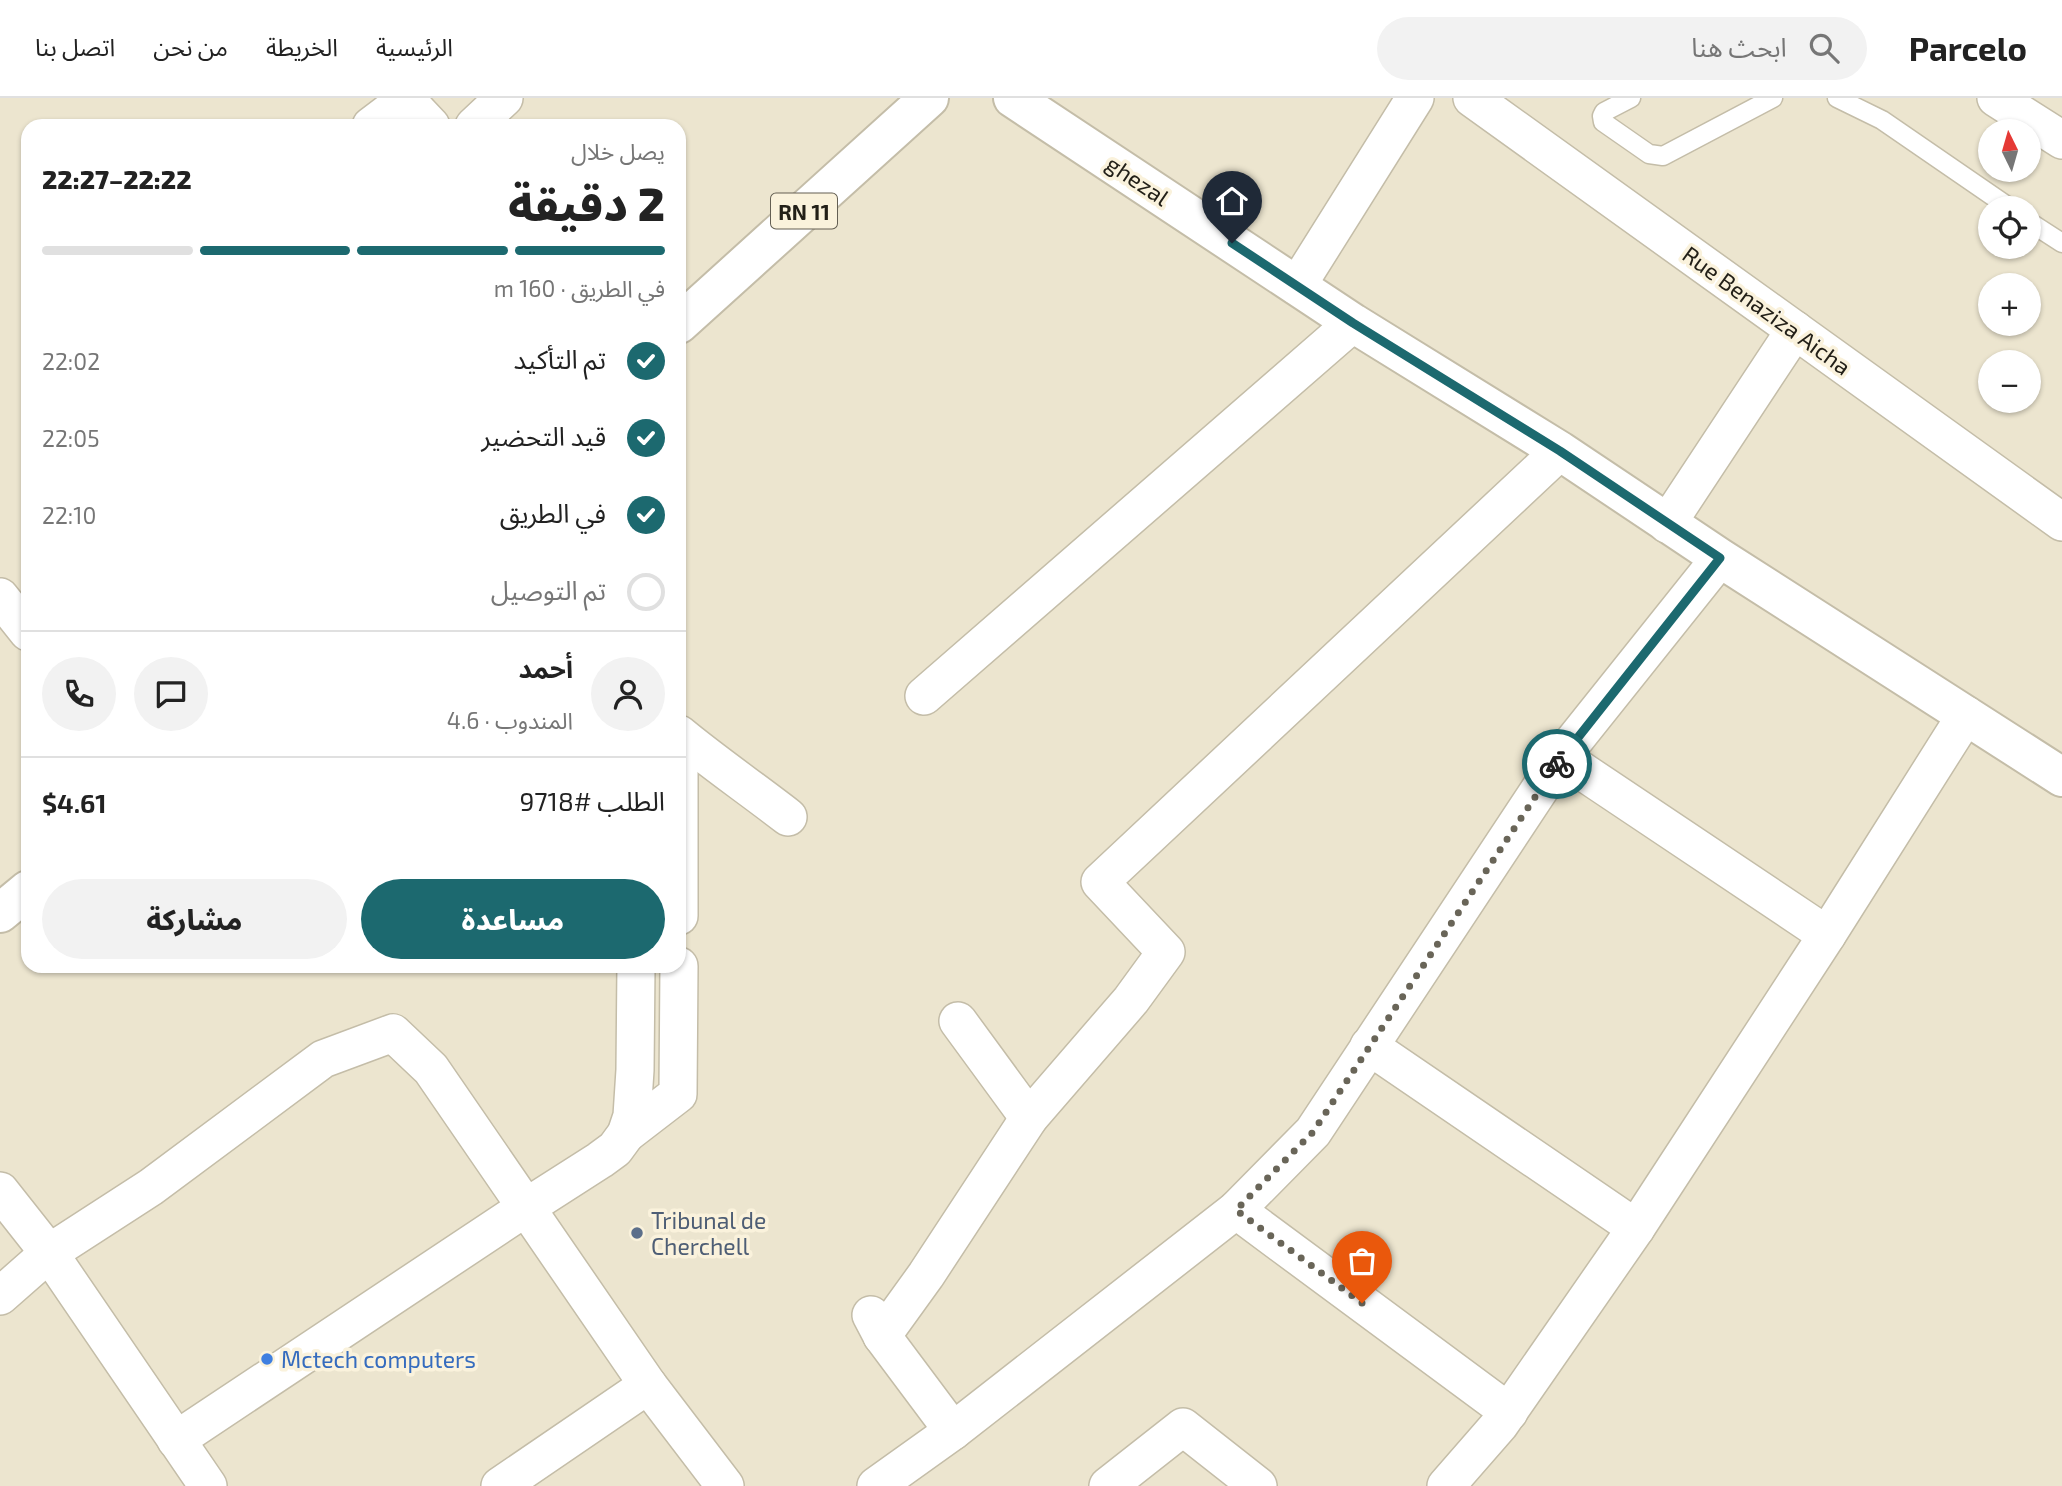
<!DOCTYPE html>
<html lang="ar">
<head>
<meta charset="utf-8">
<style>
	:root { --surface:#fff; --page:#f2f2f2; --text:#222; --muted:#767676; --line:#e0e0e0; --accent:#1c696f }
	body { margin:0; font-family:"Exo 2","Noto Sans Arabic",sans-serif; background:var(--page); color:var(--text); direction:rtl; height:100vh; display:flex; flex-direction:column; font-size:26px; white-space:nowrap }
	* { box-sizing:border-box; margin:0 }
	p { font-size:23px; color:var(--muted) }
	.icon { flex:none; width:38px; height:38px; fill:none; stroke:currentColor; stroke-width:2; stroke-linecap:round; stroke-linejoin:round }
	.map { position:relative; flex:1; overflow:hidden; direction:ltr }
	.details { position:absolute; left:21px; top:21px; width:665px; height:854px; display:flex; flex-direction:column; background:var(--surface); border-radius:21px; box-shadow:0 2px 5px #0004; direction:rtl }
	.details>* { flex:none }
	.needle { width:46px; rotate:355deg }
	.controls { position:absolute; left:1978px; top:21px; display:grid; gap:14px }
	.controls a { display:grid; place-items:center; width:63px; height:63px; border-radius:50%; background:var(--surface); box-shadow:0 2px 5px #0004; font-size:35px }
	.pin { position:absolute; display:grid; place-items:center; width:60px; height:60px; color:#fff; margin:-72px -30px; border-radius:50% 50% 50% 0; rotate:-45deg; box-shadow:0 0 7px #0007 }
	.pin .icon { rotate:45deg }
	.courier { position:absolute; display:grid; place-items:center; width:70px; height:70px; margin:-35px; border:5px solid #1c696f; border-radius:50%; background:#fff; color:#222; box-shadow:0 2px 9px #0007 }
	.summary em { font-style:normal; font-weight:800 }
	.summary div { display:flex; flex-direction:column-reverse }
	.summary { display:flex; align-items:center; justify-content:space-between; height:119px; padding:0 21px }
	h1 { font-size:46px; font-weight:800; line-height:52px }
	.bar { display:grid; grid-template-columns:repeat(4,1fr); gap:10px 7px; align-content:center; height:84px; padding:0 21px }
	.bar i { height:9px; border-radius:5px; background:var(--line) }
	.bar .selected { background:var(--accent) }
	.bar p { grid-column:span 4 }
	.line { display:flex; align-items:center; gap:18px; padding:0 21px; border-top:2px solid var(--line) }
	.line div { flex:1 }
	.round { display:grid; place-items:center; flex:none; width:74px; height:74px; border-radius:37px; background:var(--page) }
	ol { padding:0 21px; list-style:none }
	li { display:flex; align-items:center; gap:21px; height:77px }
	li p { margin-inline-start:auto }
	li .icon { padding:7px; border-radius:50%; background:var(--accent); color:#fff; stroke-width:4 }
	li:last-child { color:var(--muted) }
	li i { width:38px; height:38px; border:4px solid var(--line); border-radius:50% }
	.button { display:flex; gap:14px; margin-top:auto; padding:14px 21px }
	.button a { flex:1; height:80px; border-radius:42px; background:var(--accent); color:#fff; font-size:28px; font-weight:800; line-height:80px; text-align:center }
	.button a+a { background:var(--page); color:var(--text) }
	header { display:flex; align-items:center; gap:42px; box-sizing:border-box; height:98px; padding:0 35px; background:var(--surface); border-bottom:2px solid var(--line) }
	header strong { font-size:33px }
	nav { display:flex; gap:38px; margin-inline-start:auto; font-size:24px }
	.search { width:490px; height:63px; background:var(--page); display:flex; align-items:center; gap:18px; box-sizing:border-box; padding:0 24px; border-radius:38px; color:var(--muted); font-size:26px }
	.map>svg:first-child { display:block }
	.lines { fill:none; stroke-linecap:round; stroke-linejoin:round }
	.lane-casing { stroke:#c4bda8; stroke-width:21 }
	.street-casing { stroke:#c4bda8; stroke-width:40 }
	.secondary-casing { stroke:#c4bda8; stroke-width:42 }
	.primary-casing { stroke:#c4bda8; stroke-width:42 }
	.lane { stroke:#fff; stroke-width:18 }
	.street { stroke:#fff; stroke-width:37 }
	.secondary { stroke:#fff; stroke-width:38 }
	.primary { stroke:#fff; stroke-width:38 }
	.done { stroke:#696558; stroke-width:7; stroke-dasharray:0 12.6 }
	.route { stroke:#1c696f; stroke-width:9 }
	.service-dot { fill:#5c6f8a; stroke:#faf2dc; stroke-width:2.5 }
	.shop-dot { fill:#3f7fe0; stroke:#faf2dc; stroke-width:2.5 }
	.labels { text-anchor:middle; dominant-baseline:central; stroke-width:7; stroke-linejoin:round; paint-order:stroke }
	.shield { fill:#faf2dc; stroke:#645f53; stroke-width:2 }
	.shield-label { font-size:21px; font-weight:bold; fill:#232018 }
	.street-label { font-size:23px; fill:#232018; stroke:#faf2dc }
	.service-label { font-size:23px; fill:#4e5e75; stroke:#faf2dc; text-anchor:start }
	.shop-label { font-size:23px; fill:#366cbe; stroke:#faf2dc; text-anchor:start }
</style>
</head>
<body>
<header>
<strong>Parcelo</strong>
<div class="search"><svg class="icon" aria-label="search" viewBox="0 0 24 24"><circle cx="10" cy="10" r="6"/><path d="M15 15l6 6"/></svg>ابحث هنا</div>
<nav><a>الرئيسية</a><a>الخريطة</a><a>من نحن</a><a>اتصل بنا</a></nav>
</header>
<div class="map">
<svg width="2062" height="1388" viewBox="0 0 2062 1388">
	<rect width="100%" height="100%" fill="#ece5cf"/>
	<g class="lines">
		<defs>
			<g id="lane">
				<path d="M1631,0L1604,14L1602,18L1603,24L1649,56L1663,58L1773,0"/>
				<path d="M1837,0L1882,22L2010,110"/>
				<path d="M2028,123L2062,145"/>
			</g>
			<g id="street">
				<path d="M1472,0L2062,424"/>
				<path d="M1996,0L2062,42"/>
				<path d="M371,28L400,6L416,12L431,28"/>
				<path d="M474,28L504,0"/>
				<path d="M1297,188L1415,0"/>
				<path d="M1667,426L1795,232"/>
				<path d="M0,499L28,534"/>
				<path d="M924,598L1353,225"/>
				<path d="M679,636C714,665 752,691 788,719"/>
				<path d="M679,651V818"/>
				<path d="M1561,659L1827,837"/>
				<path d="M958,923L1029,1020"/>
				<path d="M1369,948L1636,1130"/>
				<path d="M626,1036L678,996L679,868"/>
				<path d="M0,1093L49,1155L208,1388"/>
				<path d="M1236,1112L1509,1314"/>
				<path d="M0,1198L49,1155L151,1089L323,961L393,935L431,971L648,1287L725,1388"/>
				<path d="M871,1217L882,1238L953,1333"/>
				<path d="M882,1238L926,1177L1029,1020L1131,902L1166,854L1100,784L1560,353"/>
				<path d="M176,1342L525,1110L600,1062L615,1051L626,1036L632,1018L635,972L636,868"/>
				<path d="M500,1388L648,1287"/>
				<path d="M876,1388L953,1333L1236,1112L1313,1034L1561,659L1720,460"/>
				<path d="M1108,1388L1183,1329L1258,1388"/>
				<path d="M1446,1388L1500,1326L1636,1130L1827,837L1966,617"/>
			</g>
			<path id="secondary" d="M1013,0L1353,225L1560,353L1720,460L2062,679"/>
			<g id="primary">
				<path d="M679,226L929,0"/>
				<path d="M0,815L28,792"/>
			</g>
		</defs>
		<use href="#lane" class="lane-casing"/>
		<use href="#street" class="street-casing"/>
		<use href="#secondary" class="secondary-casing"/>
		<use href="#primary" class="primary-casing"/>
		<use href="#lane" class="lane"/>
		<use href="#street" class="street"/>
		<use href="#secondary" class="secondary"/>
		<use href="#primary" class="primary"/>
	</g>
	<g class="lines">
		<path class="done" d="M1362,1205L1236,1112L1313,1034L1557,666"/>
		<path class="route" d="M1232,145L1353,225L1560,353L1720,460L1557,666"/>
	</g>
	<circle class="service-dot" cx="637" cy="1135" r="7"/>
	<circle class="shop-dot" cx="267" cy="1261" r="7"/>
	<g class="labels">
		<rect class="shield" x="771" y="95.5" width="66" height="35" rx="5"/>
		<g class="shield-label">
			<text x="804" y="113">RN 11</text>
		</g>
		<g class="street-label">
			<text transform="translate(1138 82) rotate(34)">ghezal</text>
			<text transform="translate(1767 212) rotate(36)">Rue Benaziza Aicha</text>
		</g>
		<g class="service-label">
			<text x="651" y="1122">Tribunal de<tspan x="651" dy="26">Cherchell</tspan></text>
		</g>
		<g class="shop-label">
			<text x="281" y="1261">Mctech computers</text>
		</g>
	</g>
</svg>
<div class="controls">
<a><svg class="needle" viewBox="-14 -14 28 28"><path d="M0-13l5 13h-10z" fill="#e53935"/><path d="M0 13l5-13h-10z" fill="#767676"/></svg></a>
<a><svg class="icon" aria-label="locate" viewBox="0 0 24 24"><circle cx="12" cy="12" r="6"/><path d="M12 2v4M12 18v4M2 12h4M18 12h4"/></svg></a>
<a>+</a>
<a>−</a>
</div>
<div class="pin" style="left:1362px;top:1205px;background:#ea580c"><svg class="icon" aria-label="bag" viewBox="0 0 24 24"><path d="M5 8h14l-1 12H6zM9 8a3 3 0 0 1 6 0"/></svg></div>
<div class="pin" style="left:1232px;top:145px;background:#1f2937"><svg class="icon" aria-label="home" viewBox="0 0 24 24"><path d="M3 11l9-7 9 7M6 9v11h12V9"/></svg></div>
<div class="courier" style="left:1557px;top:666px"><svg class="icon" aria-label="bike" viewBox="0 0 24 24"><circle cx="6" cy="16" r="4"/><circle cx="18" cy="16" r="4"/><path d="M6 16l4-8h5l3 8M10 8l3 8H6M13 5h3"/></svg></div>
<section class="details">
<div class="summary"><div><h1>2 دقيقة</h1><p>يصل خلال</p></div><em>22:22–22:27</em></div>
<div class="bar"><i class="selected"></i><i class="selected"></i><i class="selected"></i><i></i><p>في الطريق · 160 m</p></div>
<ol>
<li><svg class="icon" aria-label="check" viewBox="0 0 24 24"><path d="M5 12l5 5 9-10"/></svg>تم التأكيد<p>22:02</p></li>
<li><svg class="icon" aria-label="check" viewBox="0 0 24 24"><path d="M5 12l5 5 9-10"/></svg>قيد التحضير<p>22:05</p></li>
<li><svg class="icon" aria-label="check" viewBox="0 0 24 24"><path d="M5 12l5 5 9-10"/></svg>في الطريق<p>22:10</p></li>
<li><i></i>تم التوصيل</li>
</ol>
<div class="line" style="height:126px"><a class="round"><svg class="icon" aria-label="person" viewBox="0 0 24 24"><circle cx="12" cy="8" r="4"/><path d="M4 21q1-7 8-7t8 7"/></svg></a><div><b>أحمد</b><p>المندوب · 4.6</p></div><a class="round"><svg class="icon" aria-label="chat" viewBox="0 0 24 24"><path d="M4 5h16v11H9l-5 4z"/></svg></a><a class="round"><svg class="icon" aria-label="phone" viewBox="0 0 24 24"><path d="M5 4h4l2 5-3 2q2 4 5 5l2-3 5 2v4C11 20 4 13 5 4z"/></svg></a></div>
<div class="line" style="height:91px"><div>الطلب #9718</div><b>$4.61</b></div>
<div class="button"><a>مساعدة</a><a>مشاركة</a></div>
</section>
</div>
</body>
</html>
